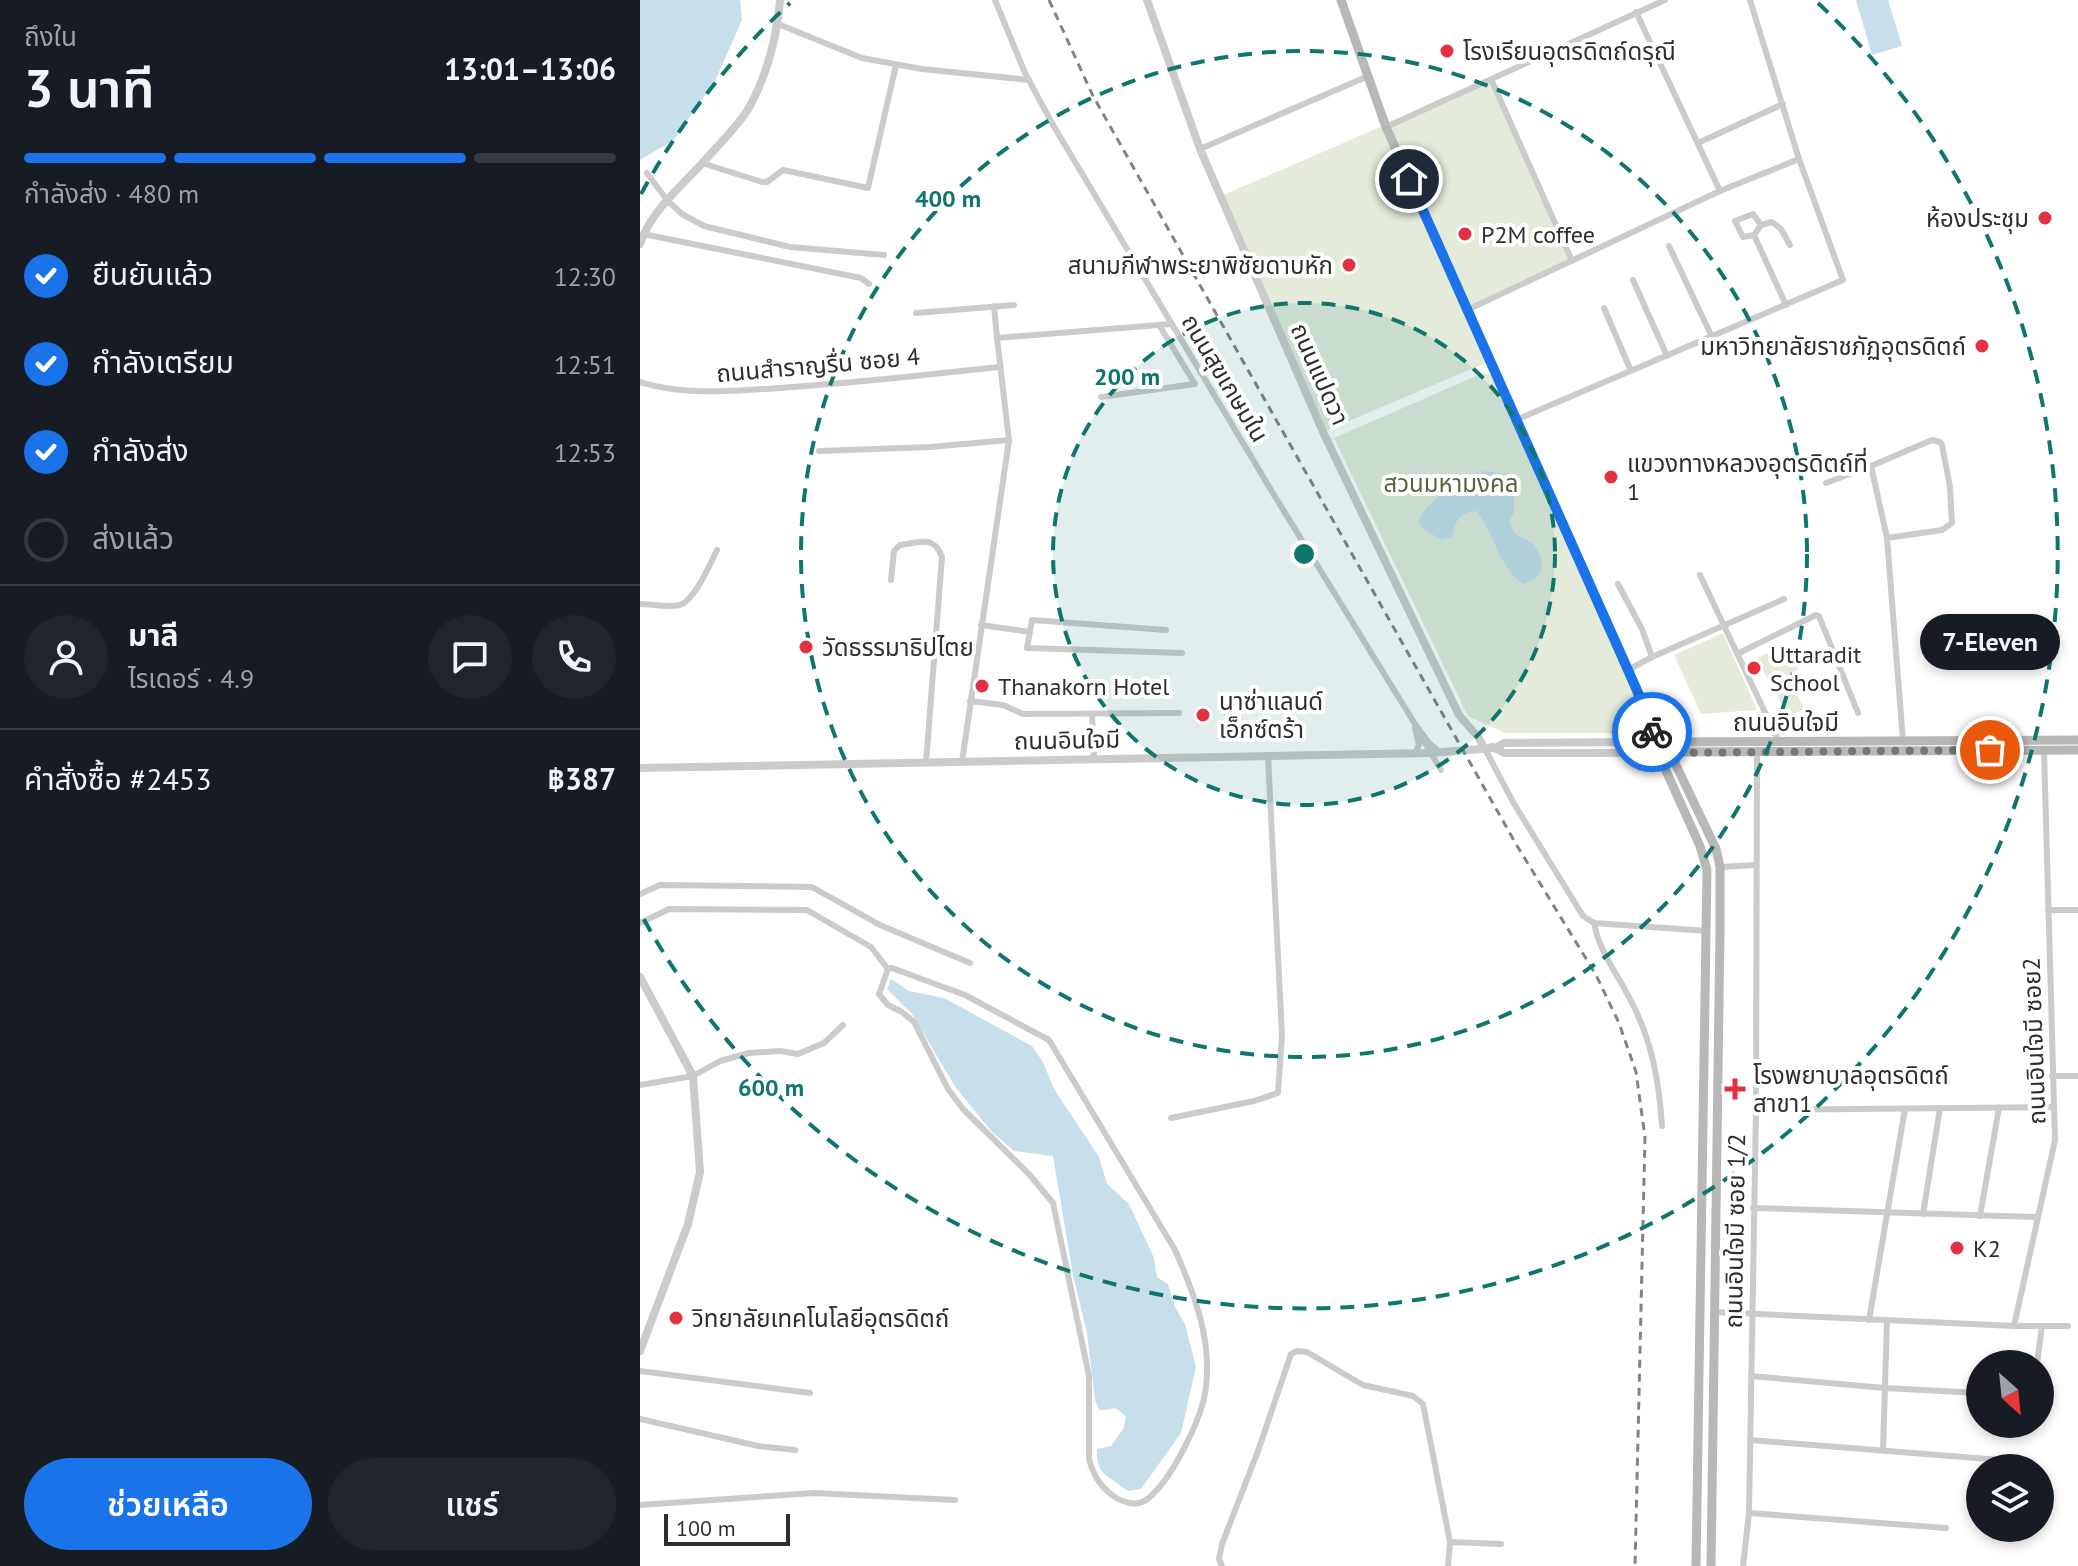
<!DOCTYPE html>
<html lang="th">
<head>
<meta charset="utf-8">
<style>
	:root { --surface:#171b24; --page:#20242c; --text:#f1f3f6; --muted:#9ea1a6; --line:#363941; --accent:#1a73e8 }
	body { margin:0; font-family:"PT Sans","Noto Sans Thai",sans-serif; background:var(--page); color:var(--text); height:100vh; display:flex; flex-direction:column; font-size:30px; white-space:nowrap }
	* { box-sizing:border-box; margin:0 }
	p { font-size:26px; color:var(--muted) }
	.icon { flex:none; width:44px; height:44px; fill:none; stroke:currentColor; stroke-width:2; stroke-linecap:round; stroke-linejoin:round }
	.map { position:relative; flex:1; overflow:hidden }
	.panel { display:flex; flex-direction:column; background:var(--surface); width:640px }
	.panel>* { flex:none }
	.needle { width:52px; rotate:153deg }
	.controls { position:absolute; left:1326px; top:1350px; display:grid; gap:16px }
	.controls a { display:grid; place-items:center; width:88px; height:88px; border-radius:50%; background:var(--surface); box-shadow:0 4px 12px #0003; font-size:40px }
	.scale { position:absolute; left:24px; bottom:20px; width:126px; box-sizing:border-box; padding-left:8px; border:4px solid #2e2e2e; border-top:0; font-size:22px; line-height:28px; white-space:nowrap; color:#2e2e2e; -webkit-text-stroke:6px #fff; paint-order:stroke }
	.pin { position:absolute; display:grid; place-items:center; width:68px; height:68px; color:#fff; margin:-34px; border:4px solid #fff; border-radius:50%; box-shadow:0 2px 8px #0007 }
	.courier { position:absolute; display:grid; place-items:center; width:80px; height:80px; margin:-40px; border:6px solid #1a73e8; border-radius:50%; background:#fff; color:#222; box-shadow:0 2px 10px #0007 }
	.bubble { position:absolute; height:56px; border-radius:28px; background:var(--surface); box-shadow:0 4px 12px #0003; font-size:26px; font-weight:600; line-height:56px; text-align:center }
	.overview em { font-style:normal; font-weight:600 }
	.overview div { display:flex; flex-direction:column-reverse }
	.overview { display:flex; align-items:center; justify-content:space-between; height:136px; padding:0 24px }
	h1 { font-size:52px; font-weight:600; line-height:60px }
	.bar { display:grid; grid-template-columns:repeat(4,1fr); gap:12px 8px; align-content:center; height:96px; padding:0 24px }
	.bar i { height:10px; border-radius:6px; background:var(--line) }
	.bar .current { background:var(--accent) }
	.bar p { grid-column:span 4 }
	.line { display:flex; align-items:center; gap:20px; padding:0 24px; border-top:2px solid var(--line) }
	.line div { flex:1 }
	.round { display:grid; place-items:center; flex:none; width:84px; height:84px; border-radius:42px; background:var(--page) }
	ol { padding:0 24px; list-style:none }
	li { display:flex; align-items:center; gap:24px; height:88px }
	li p { margin-inline-start:auto }
	li .icon { padding:8px; border-radius:50%; background:var(--accent); color:#fff; stroke-width:4 }
	li:last-child { color:var(--muted) }
	li i { width:44px; height:44px; border:4px solid var(--line); border-radius:50% }
	.primary-button { display:flex; gap:16px; margin-top:auto; padding:16px 24px }
	.primary-button a { flex:1; height:92px; border-radius:48px; background:var(--accent); color:#fff; font-size:32px; font-weight:600; line-height:92px; text-align:center }
	.primary-button a+a { background:var(--page); color:var(--text) }
	main { display:flex; flex:1; min-height:0 }
	.map>svg:first-child { display:block }
	.green { fill:#e4ebdb }
	.water { fill:#c7deeb }
	.lines { fill:none; stroke-linecap:round; stroke-linejoin:round }
	.minor { stroke:#cbcbcb; stroke-width:6 }
	.tertiary { stroke:#cbcbcb; stroke-width:8 }
	.secondary { stroke:#b8b8b8; stroke-width:9 }
	.rail { stroke:#838383; stroke-width:3; stroke-dasharray:8 6; stroke-linecap:butt }
	.done { stroke:#777; stroke-width:8; stroke-dasharray:0 14.4 }
	.route { stroke:#1a73e8; stroke-width:10 }
	.ring { fill:none; stroke:#0f766e; stroke-width:4; stroke-dasharray:14 10 }
	.poi-dot { fill:#e33141; stroke:#fff; stroke-width:3 }
	.labels { text-anchor:middle; dominant-baseline:central; stroke-width:8; stroke-linejoin:round; paint-order:stroke }
	.poi-label { font-size:24px; fill:#2e2e2e; stroke:#fff; text-anchor:start }
	.street-label { font-size:24px; fill:#2e2e2e; stroke:#fff }
	.park-label { font-size:24px; fill:#51693c; stroke:#fff }
	.centre { fill:#0f766e; stroke:#fff; stroke-width:4 }
	.ring-label { font-size:24px; text-anchor:middle; font-weight:bold; fill:#0f766e; stroke:#fff; stroke-width:8; stroke-linejoin:round; paint-order:stroke }
</style>
</head>
<body>
<main>
<section class="panel">
<div class="overview"><div><h1>3 นาที</h1><p>ถึงใน</p></div><em>13:01–13:06</em></div>
<div class="bar"><i class="current"></i><i class="current"></i><i class="current"></i><i></i><p>กำลังส่ง · 480 m</p></div>
<ol>
<li><svg class="icon" aria-label="check" viewBox="0 0 24 24"><path d="M5 12l5 5 9-10"/></svg>ยืนยันแล้ว<p>12:30</p></li>
<li><svg class="icon" aria-label="check" viewBox="0 0 24 24"><path d="M5 12l5 5 9-10"/></svg>กำลังเตรียม<p>12:51</p></li>
<li><svg class="icon" aria-label="check" viewBox="0 0 24 24"><path d="M5 12l5 5 9-10"/></svg>กำลังส่ง<p>12:53</p></li>
<li><i></i>ส่งแล้ว</li>
</ol>
<div class="line" style="height:144px"><a class="round"><svg class="icon" aria-label="person" viewBox="0 0 24 24"><circle cx="12" cy="8" r="4"/><path d="M4 21q1-7 8-7t8 7"/></svg></a><div><b>มาลี</b><p>ไรเดอร์ · 4.9</p></div><a class="round"><svg class="icon" aria-label="chat" viewBox="0 0 24 24"><path d="M4 5h16v11H9l-5 4z"/></svg></a><a class="round"><svg class="icon" aria-label="phone" viewBox="0 0 24 24"><path d="M5 4h4l2 5-3 2q2 4 5 5l2-3 5 2v4C11 20 4 13 5 4z"/></svg></a></div>
<div class="line" style="height:104px"><div>คำสั่งซื้อ #2453</div><b>฿387</b></div>
<div class="primary-button"><a>ช่วยเหลือ</a><a>แชร์</a></div>
</section>
<div class="map">
<svg width="1438" height="1566" viewBox="0 0 1438 1566">
	<rect width="100%" height="100%" fill="#fff"/>
	<g class="green">
		<path d="M851,79L932,261L828,310L850,361L683,432L581,196Z"/>
		<path d="M843,373L857,377L943,567L1013,742L981,733H865L828,716L694,438Z"/>
		<path d="M1083,633L1117,710L1061,714L1034,655Z"/>
		<path d="M1146,644L1158,670L1130,685L1118,658Z"/>
		<path d="M1150,679L1164,709L1147,717L1133,687Z"/>
	</g>
	<g class="water">
		<path d="M0,0H100L102,20L75,81L34,140L0,160Z"/>
		<path d="M1216,0H1248L1262,46L1232,55Z"/>
		<path d="M845,471L860,473L874,485V512L869,521C871,525 872,530 875,533C880,538 888,539 892,543C907,561 906,578 883,584C858,566 855,534 836,511C818,513 816,521 812,537L801,540L784,529L778,522C788,497 822,480 845,471Z"/>
		<path d="M251,979L269,991L304,998L392,1046L403,1062L414,1089L459,1157L467,1184L489,1204L514,1258L517,1277L528,1284L535,1307L545,1324L556,1367L541,1433L501,1489L488,1491C468,1475 456,1476 457,1449L471,1446L483,1429L486,1417C473,1403 473,1411 459,1410L455,1400L447,1333L433,1275L413,1156L374,1151L352,1132L316,1088L272,1014L247,989Z"/>
	</g>
	<g class="lines">
		<g class="minor">
			<path d="M355,0L385,73L413,125L634,495L775,724L789,743L800,752"/>
			<path d="M996,12L1080,191"/>
			<path d="M138,24L222,58L282,69L389,80"/>
			<path d="M851,79L932,261"/>
			<path d="M746,127L1025,0"/>
			<path d="M1058,143L1143,104"/>
			<path d="M560,149L726,77"/>
			<path d="M62,163L122,182H127L143,170L228,188L256,65"/>
			<path d="M7,173L27,200L42,214L64,226L150,247L244,255"/>
			<path d="M1121,225L1113,214L1095,221L1103,237L1114,235L1121,225L1132,222L1141,229L1150,245"/>
			<path d="M3,234L221,278L229,284"/>
			<path d="M1114,235L1146,305"/>
			<path d="M1029,246L1072,337"/>
			<path d="M993,280L1027,356"/>
			<path d="M354,306L357,338"/>
			<path d="M964,308L991,371"/>
			<path d="M827,310L1080,191L1159,159"/>
			<path d="M276,313L374,305"/>
			<path d="M0,382C46,396 92,391 140,388C213,383 286,375 359,367"/>
			<path d="M461,397L555,384L519,325"/>
			<path d="M876,420L1203,280L1159,159L1110,0"/>
			<path d="M179,451L290,447L369,440"/>
			<path d="M1231,466L1292,440L1300,442L1302,445L1310,487L1312,523L1302,530L1247,538"/>
			<path d="M1186,483L1231,466L1247,538L1263,741"/>
			<path d="M1060,575L1139,742"/>
			<path d="M251,580L254,551L260,545C280,542 294,535 302,557L286,763"/>
			<path d="M978,584L1002,629L1012,657"/>
			<path d="M0,604C12,604 28,608 40,605C55,600 70,564 77,550"/>
			<path d="M341,625L390,632"/>
			<path d="M526,630L392,620L387,648L542,653"/>
			<path d="M1097,654L1176,615L1179,616L1218,713"/>
			<path d="M988,670L1012,657L1144,599"/>
			<path d="M330,701L363,705L383,714L539,713"/>
			<path d="M452,714L454,759"/>
			<path d="M782,738L801,770"/>
			<path d="M845,749L873,802L943,916L954,923L1067,931"/>
			<path d="M775,753L779,745L775,728"/>
			<path d="M322,762L369,440L357,338L531,324"/>
			<path d="M1080,867L1116,865"/>
			<path d="M0,894L20,885L172,887L240,925L330,963"/>
			<path d="M1408,910H1438"/>
			<path d="M0,923L29,909L167,910L231,947L248,969"/>
			<path d="M954,923C959,951 978,975 991,1001C1012,1041 1019,1081 1022,1126"/>
			<path d="M252,968L325,995L409,1040L535,1250C554,1293 572,1339 566,1387C563,1417 531,1482 506,1500C496,1507 481,1502 472,1495C459,1485 453,1474 449,1459V1376L413,1203L389,1174L323,1109L308,1089L274,1022L262,1012L248,1005L239,994L248,969Z"/>
			<path d="M1412,1076H1438"/>
			<path d="M0,1085L53,1076L80,1061L109,1053L140,1051L158,1054L184,1043L203,1025"/>
			<path d="M1116,1110L1413,1107"/>
			<path d="M531,1118L614,1101L638,1093L642,1035L628,756"/>
			<path d="M1113,1208L1397,1217"/>
			<path d="M1283,1214L1300,1108"/>
			<path d="M1340,1216L1359,1108"/>
			<path d="M1075,1312L1374,1326H1428"/>
			<path d="M1229,1320L1265,1109"/>
			<path d="M1374,1326L1415,1140L1404,750"/>
			<path d="M1397,1364L1402,1326"/>
			<path d="M0,1371L170,1393"/>
			<path d="M1111,1376L1245,1388L1340,1393"/>
			<path d="M0,1419L118,1446L155,1450"/>
			<path d="M1110,1440L1361,1460"/>
			<path d="M1243,1450L1247,1321"/>
			<path d="M0,1505L174,1493L315,1500"/>
			<path d="M1109,1513L1306,1528"/>
			<path d="M582,1566L579,1559L582,1544L618,1451L651,1354L657,1351L667,1352L723,1385L773,1396L783,1404L810,1542"/>
			<path d="M808,1566L810,1542L861,1544"/>
			<path d="M1103,1566L1109,1513L1116,1110L1117,752"/>
		</g>
		<g class="tertiary">
			<path d="M507,0L560,149L683,432L819,715L838,737L845,749"/>
			<path d="M0,244C11,210 44,184 67,158C81,142 100,124 110,106C127,74 137,36 140,0"/>
			<path d="M852,747L864,753H1018"/>
			<path d="M0,768L789,753L855,748L864,743L1013,742"/>
			<path d="M0,977L53,1076L60,1172L48,1224L0,1351"/>
		</g>
		<g class="secondary">
			<path d="M701,0L746,127L1010,720L1025,742L1076,849L1080,867V931L1071,1566"/>
			<path d="M1011,724L1013,742L1060,846L1067,870L1056,1566"/>
			<path d="M1020,742L1438,740"/>
			<path d="M1025,752L1438,750"/>
		</g>
		<path class="rail" d="M409,0L453,96L876,844L956,975L979,1023L996,1072L1005,1137L995,1566"/>
	</g>
	<g class="lines">
		<path class="done" d="M1012,732L1018,753L1350,750"/>
		<path class="route" d="M769,179L988,670L1010,720L1012,732"/>
	</g>
	<circle cx="664" cy="554" r="251" fill="#0f766e" fill-opacity=".12"/>
	<g class="ring">
		<circle cx="664" cy="554" r="251"/>
		<circle cx="664" cy="554" r="503"/>
		<path d="M1 194A754 754 0 0 1 150 3M1178 3A754 754 0 1 1 1 914"/>
	</g>
	<g class="poi-dot">
		<circle cx="807" cy="51" r="8"/>
		<circle cx="1405" cy="218" r="8"/>
		<circle cx="825" cy="234" r="8"/>
		<circle cx="709" cy="265" r="8"/>
		<circle cx="1342" cy="346" r="8"/>
		<circle cx="971" cy="477" r="8"/>
		<circle cx="166" cy="647" r="8"/>
		<circle cx="1114" cy="668" r="8"/>
		<circle cx="342" cy="686" r="8"/>
		<circle cx="563" cy="715" r="8"/>
		<path d="M1091 1077h8v8h8v8h-8v8h-8v-8h-8v-8h8z"/>
		<circle cx="1317" cy="1248" r="8"/>
		<circle cx="36" cy="1318" r="8"/>
	</g>
	<g class="labels">
		<g class="poi-label">
			<text x="823" y="51">โรงเรียนอุตรดิตถ์ดรุณี</text>
			<text x="1389" y="218" text-anchor="end">ห้องประชุม</text>
			<text x="841" y="234">P2M coffee</text>
			<text x="693" y="265" text-anchor="end">สนามกีฬาพระยาพิชัยดาบหัก</text>
			<text x="1326" y="346" text-anchor="end">มหาวิทยาลัยราชภัฏอุตรดิตถ์</text>
			<text x="987" y="463">แขวงทางหลวงอุตรดิตถ์ที่<tspan x="987" dy="28">1</tspan></text>
			<text x="182" y="647">วัดธรรมาธิปไตย</text>
			<text x="1130" y="654">Uttaradit<tspan x="1130" dy="28">School</tspan></text>
			<text x="358" y="686">Thanakorn Hotel</text>
			<text x="579" y="701">นาซ่าแลนด์<tspan x="579" dy="28">เอ็กซ์ตร้า</tspan></text>
			<text x="1113" y="1075">โรงพยาบาลอุตรดิตถ์<tspan x="1113" dy="28">สาขา1</tspan></text>
			<text x="1333" y="1248">K2</text>
			<text x="52" y="1318">วิทยาลัยเทคโนโลยีอุตรดิตถ์</text>
		</g>
		<g class="street-label">
			<text transform="translate(178 365) rotate(-5)">ถนนสำราญรื่น ซอย 4</text>
			<text transform="translate(680 374) rotate(66)">ถนนแปดวา</text>
			<text transform="translate(585 378) rotate(59)">ถนนสุขเกษมใน</text>
			<text x="1146" y="722">ถนนอินใจมี</text>
			<text transform="translate(427 740) rotate(-1)">ถนนอินใจมี</text>
			<text transform="translate(1394 1041) rotate(-92)">ถนนอินใจมี ซอย2</text>
			<text transform="translate(1095 1231) rotate(-89)">ถนนอินใจมี ซอย 1/2</text>
		</g>
		<g class="park-label">
			<text x="811" y="483">สวนมหามงคล</text>
		</g>
	</g>
	<circle cx="664" cy="554" r="12" class="centre"/>
	<g class="ring-label">
		<text x="308" y="207">400 m</text>
		<text x="487" y="385">200 m</text>
		<text x="131" y="1096">600 m</text>
	</g>
</svg>
<div class="controls">
<a><svg class="needle" viewBox="-14 -14 28 28"><path d="M0-13l5 13h-10z" fill="#e53935"/><path d="M0 13l5-13h-10z" fill="#9ea1a6"/></svg></a>
<a><svg class="icon" aria-label="layers" viewBox="0 0 24 24"><path d="M12 4l9 5-9 5-9-5zM3 14l9 5 9-5"/></svg></a>
</div>
<div class="scale">100 m</div>
<div class="pin" style="left:1350px;top:750px;background:#ea580c"><svg class="icon" aria-label="bag" viewBox="0 0 24 24"><path d="M5 8h14l-1 12H6zM9 8a3 3 0 0 1 6 0"/></svg></div>
<div class="pin" style="left:769px;top:179px;background:#1f2937"><svg class="icon" aria-label="home" viewBox="0 0 24 24"><path d="M3 11l9-7 9 7M6 9v11h12V9"/></svg></div>
<div class="courier" style="left:1012px;top:732px"><svg class="icon" aria-label="bike" viewBox="0 0 24 24"><circle cx="6" cy="16" r="4"/><circle cx="18" cy="16" r="4"/><path d="M6 16l4-8h5l3 8M10 8l3 8H6M13 5h3"/></svg></div>
<div class="bubble" style="left:1280px;top:614px;width:140px">7-Eleven</div>
</div>
</main>
</body>
</html>
